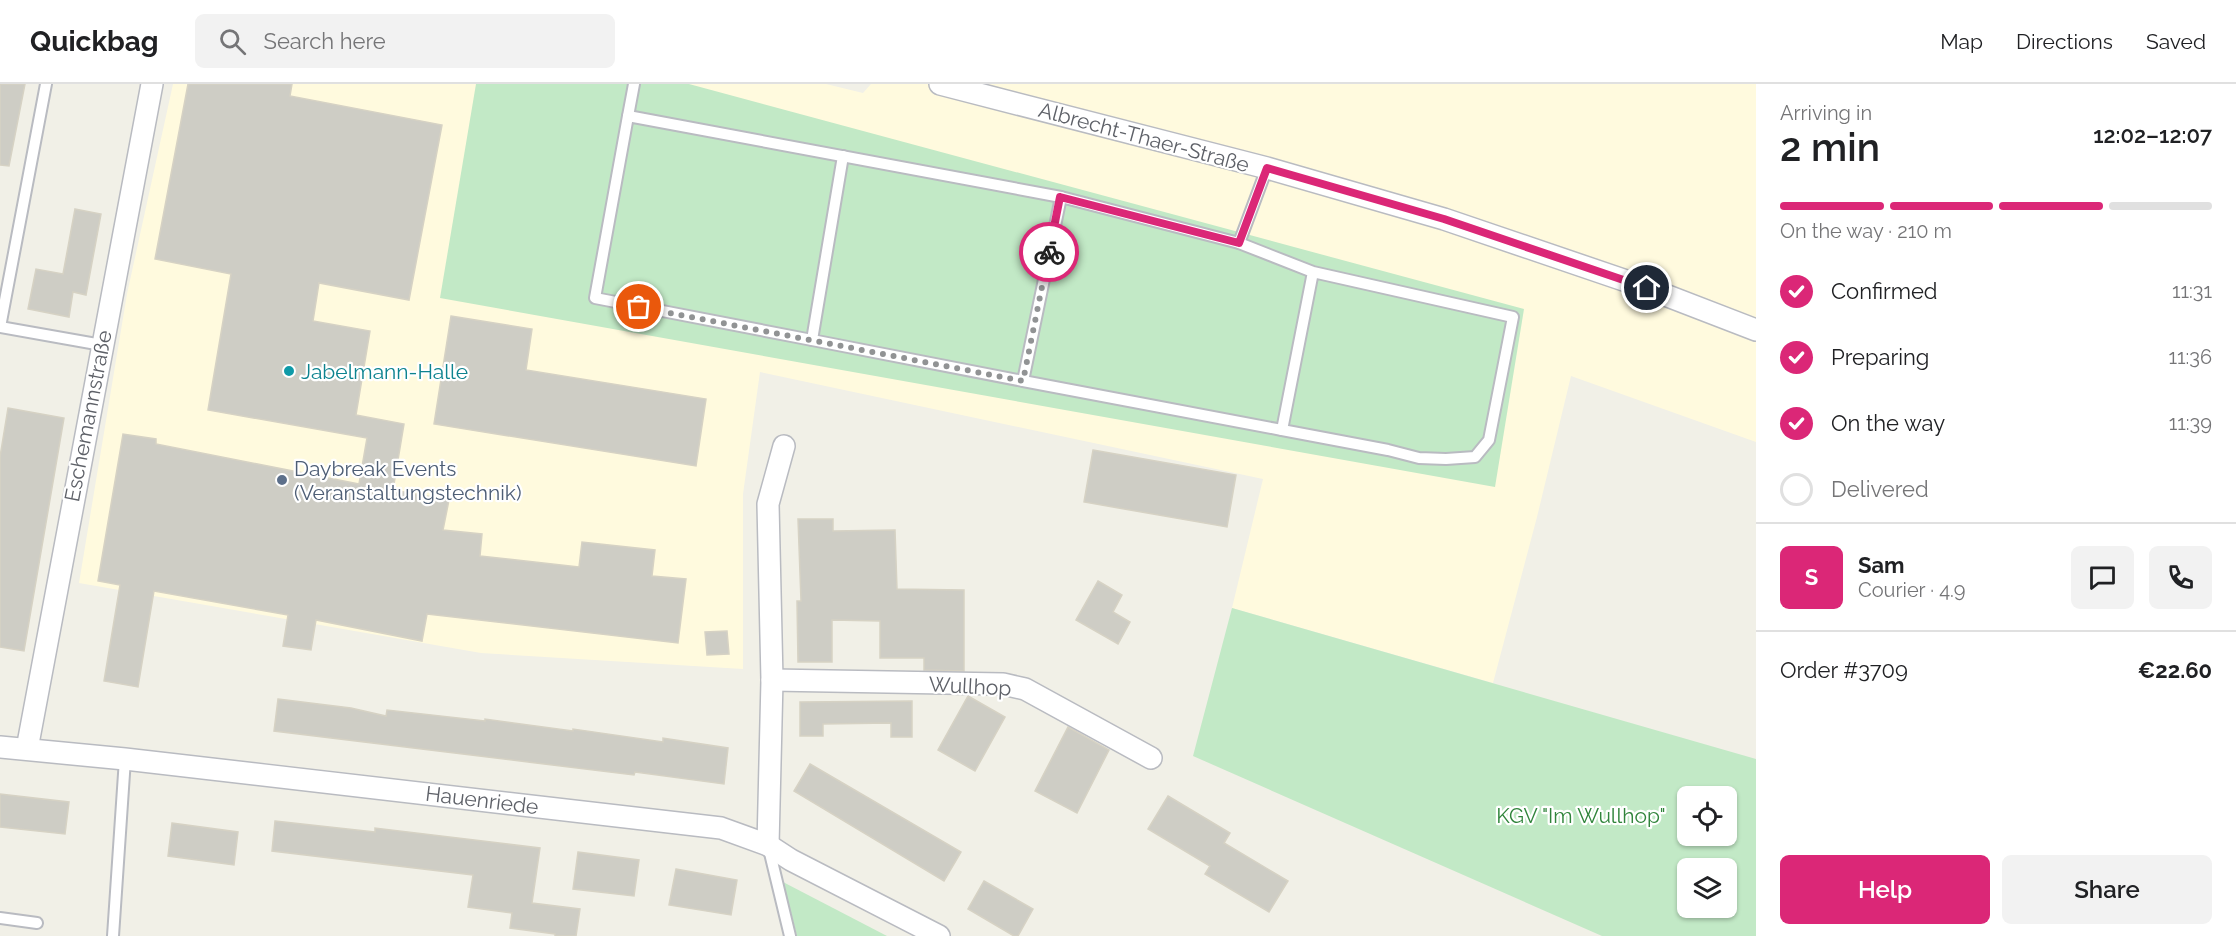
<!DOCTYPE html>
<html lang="en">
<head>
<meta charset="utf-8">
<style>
	:root { --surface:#fff; --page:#f2f2f2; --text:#202124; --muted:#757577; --line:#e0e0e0; --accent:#db2777 }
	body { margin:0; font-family:Raleway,sans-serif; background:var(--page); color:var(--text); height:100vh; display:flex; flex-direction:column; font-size:22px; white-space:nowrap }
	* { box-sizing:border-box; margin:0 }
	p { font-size:20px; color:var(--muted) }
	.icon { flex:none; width:33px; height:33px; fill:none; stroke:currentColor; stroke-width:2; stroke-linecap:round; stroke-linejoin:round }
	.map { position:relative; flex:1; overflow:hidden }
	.sheet { display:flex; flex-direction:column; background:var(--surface); width:480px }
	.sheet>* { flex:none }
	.controls { position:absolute; left:1677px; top:702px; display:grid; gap:12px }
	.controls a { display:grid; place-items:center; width:60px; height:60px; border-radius:9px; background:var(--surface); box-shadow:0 2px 4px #0004; font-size:30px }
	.pin { position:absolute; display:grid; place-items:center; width:51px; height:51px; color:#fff; margin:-26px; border:3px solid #fff; border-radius:50%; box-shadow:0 2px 6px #0007 }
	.courier { position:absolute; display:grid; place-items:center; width:60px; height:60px; margin:-30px; border:4px solid #db2777; border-radius:50%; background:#fff; color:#222; box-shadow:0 2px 8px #0007 }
	.summary em { font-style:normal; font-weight:600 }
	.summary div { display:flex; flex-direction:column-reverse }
	.summary { display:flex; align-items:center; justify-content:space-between; height:102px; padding:0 24px }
	h1 { font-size:39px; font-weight:600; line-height:45px }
	.bar { display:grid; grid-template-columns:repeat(4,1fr); gap:9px 6px; align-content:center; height:72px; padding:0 24px }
	.bar i { height:8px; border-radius:4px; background:var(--line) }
	.bar .active { background:var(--accent) }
	.bar p { grid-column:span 4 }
	.line { display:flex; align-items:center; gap:15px; padding:0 24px; border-top:2px solid var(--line) }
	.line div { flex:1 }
	.round { display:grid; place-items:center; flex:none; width:63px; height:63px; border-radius:9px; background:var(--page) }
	ol { padding:0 24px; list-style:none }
	li { display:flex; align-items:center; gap:18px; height:66px }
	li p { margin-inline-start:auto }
	li .icon { padding:6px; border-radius:50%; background:var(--accent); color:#fff; stroke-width:4 }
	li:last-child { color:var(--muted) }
	li i { width:33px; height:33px; border:3px solid var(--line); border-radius:50% }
	.action { display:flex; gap:12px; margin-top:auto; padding:12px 24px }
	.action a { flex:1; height:69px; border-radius:9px; background:var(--accent); color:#fff; font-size:24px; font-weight:600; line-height:69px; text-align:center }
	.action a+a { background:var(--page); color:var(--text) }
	header { display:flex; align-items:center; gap:36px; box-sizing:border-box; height:84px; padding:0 30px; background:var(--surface); border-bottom:2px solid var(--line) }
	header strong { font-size:28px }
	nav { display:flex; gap:33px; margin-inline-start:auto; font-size:21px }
	.search { width:420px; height:54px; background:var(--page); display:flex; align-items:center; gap:15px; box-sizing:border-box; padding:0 21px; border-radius:9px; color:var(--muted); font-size:22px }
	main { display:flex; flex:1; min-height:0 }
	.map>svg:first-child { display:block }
	.commercial { fill:#fffade }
	.green { fill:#c2e9c6; fill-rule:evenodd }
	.building { fill:#cecdc5; stroke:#d6d2c4; stroke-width:1.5 }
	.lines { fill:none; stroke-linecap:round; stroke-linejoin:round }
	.lane-casing { stroke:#b9bbc1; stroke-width:14 }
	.street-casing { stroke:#b9bbc1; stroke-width:24 }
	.lane { stroke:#fff; stroke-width:10 }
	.street { stroke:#fff; stroke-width:21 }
	.done { stroke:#919394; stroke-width:6; stroke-dasharray:0 10.8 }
	.route { stroke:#db2777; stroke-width:8 }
	.culture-dot { fill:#0f9aa8; stroke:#fff; stroke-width:2 }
	.service-dot { fill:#5c6f8a; stroke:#fff; stroke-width:2 }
	.labels { text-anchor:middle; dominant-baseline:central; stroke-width:4.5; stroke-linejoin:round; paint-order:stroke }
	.street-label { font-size:21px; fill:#5e6168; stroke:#fff }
	.culture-label { font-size:21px; fill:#0d838f; stroke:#fff; text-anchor:start }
	.service-label { font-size:21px; fill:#4e5e75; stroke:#fff; text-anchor:start }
	.park-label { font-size:21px; fill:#30843b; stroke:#fff }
</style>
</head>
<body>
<header>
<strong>Quickbag</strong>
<div class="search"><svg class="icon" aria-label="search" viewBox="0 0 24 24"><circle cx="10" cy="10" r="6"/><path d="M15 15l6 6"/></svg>Search here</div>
<nav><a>Map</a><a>Directions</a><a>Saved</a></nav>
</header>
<main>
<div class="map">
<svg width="1756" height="852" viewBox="0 0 1756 852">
	<rect width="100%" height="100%" fill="#f1f0e7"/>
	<path class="commercial" d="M173,0H826L863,9L871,0H1756V358L1571,292L1537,433L1493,599L1232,524L1263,395L760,288L743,410V585L481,569L79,499L127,210Z"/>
	<g class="green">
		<path d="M476,0H689L1524,225L1495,403L440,214Z"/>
		<path d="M1232,524L1756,675V852H1602L1193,672ZM1726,712V752H1688V712ZM1726,784V824H1688V784Z"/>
		<path d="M783,798L887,852H797Z"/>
	</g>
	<g class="building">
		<path d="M0,0H25L9,82L0,81Z"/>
		<path d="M188,0H292L290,12L442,41L409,216L319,199L313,237L370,247L356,331L404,340L393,406L449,416L443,446L482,450L480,472L579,483L582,458L655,466L652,492L686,495L678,559L427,530L422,557L316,536L311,566L283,562L288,531L154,507L138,603L104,597L120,501L98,497L123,350L156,355V360L359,400L367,354L208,326L231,190L155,175Z"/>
		<path d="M75,125L101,130L86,211L73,208L69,233L28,225L36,185L63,190Z"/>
		<path d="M451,232L532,245L526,286L706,315L696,382L434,340Z"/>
		<path d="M8,324L64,334L24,567L0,563V373Z"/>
		<path d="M1093,366L1236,391L1227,443L1084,418Z"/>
		<path d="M798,435H833V447L895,446L897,505L964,506V587L924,586V574H880V537L832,536V578H798L797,517H801Z"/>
		<path d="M1098,497L1122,511L1113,528L1130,538L1118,560L1076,536Z"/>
		<path d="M727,547L729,570L707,571L705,548Z"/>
		<path d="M968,612L1005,633L975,687L938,666Z"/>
		<path d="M278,615L351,624L386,632L387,626L485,637V635L573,647V645L663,658V654L728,664L724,700L635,688L634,691L274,647Z"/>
		<path d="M912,617V653H891V639L823,640V652H800V618Z"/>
		<path d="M1068,643L1109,666L1077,729L1035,707Z"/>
		<path d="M810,680L961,768L944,797L794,707Z"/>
		<path d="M0,710L69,718L65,750L0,743Z"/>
		<path d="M1168,712L1230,749L1224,759L1288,797L1269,828L1205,790L1210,782L1148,745Z"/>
		<path d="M275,737L375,748V744L540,764L532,819L580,825L576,852H555V850L510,844L512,829L468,823L473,791L272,767Z"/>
		<path d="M172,739L238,748L234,781L168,772Z"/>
		<path d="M578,768L639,776L634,812L573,805Z"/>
		<path d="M676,785L737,796L731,831L669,821Z"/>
		<path d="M984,797L1033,825L1018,852H1014L968,825Z"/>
	</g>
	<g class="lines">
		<defs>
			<g id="lane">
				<path d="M628,32L634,0"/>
				<path d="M843,72L812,256L1023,297"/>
				<path d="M1061,113L1023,297L1282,346"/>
				<path d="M1239,159L1267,84"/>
				<path d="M0,243L46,0"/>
				<path d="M0,243L102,261"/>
				<path d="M812,256L595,214L628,32L1061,113L1239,159L1313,188L1513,233L1489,356L1475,373L1446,375L1419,374L1388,366L1282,346L1313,188"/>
				<path d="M769,765L790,852"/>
				<path d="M0,834L37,839"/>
				<path d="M113,852L125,675"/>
			</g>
			<g id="street">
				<path d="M940,0L1267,84L1444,135L1647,204L1756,246"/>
				<path d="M772,596L1003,600L1025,605L1151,674"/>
				<path d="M0,663L125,675L721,744L768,761L791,776L939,852"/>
				<path d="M27,665L152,0"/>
				<path d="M768,761L772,596L768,420L784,362"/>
			</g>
		</defs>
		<use href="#lane" class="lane-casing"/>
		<use href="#street" class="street-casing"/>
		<use href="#lane" class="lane"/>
		<use href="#street" class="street"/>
	</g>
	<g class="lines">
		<path class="done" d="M639,223L1023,297L1049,168"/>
		<path class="route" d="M1049,168L1060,113L1239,159L1267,84L1444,135L1647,204"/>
	</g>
	<circle class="culture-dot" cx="289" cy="287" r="6"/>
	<circle class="service-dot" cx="282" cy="396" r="6"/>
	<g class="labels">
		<g class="street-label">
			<text transform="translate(1144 53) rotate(15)">Albrecht-Thaer-Straße</text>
			<text transform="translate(88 332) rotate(-79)">Eschemannstraße</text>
			<text transform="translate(970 602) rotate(3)">Wullhop</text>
			<text transform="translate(482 716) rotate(7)">Hauenriede</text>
		</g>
		<g class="culture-label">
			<text x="301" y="287">Jabelmann-Halle</text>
		</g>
		<g class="service-label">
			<text x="294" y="384">Daybreak Events<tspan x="294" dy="24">(Veranstaltungstechnik)</tspan></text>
		</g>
		<g class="park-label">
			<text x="1581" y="731">KGV "Im Wullhop"</text>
		</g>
	</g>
</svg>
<div class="controls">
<a><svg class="icon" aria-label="locate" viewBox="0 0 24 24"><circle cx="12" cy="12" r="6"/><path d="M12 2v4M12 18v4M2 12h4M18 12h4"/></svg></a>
<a><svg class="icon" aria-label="layers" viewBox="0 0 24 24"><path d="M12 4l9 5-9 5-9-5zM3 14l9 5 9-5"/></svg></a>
</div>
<div class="pin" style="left:639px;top:223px;background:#ea580c"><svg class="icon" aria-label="bag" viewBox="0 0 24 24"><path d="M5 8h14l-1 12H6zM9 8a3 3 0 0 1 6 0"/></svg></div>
<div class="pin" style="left:1647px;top:204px;background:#1f2937"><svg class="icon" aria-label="home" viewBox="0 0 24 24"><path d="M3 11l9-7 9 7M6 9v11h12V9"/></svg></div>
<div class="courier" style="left:1049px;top:168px"><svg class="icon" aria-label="bike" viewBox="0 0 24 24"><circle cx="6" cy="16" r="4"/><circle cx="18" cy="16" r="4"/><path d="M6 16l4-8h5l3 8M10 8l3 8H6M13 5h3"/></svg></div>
</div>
<section class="sheet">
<div class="summary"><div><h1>2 min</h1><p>Arriving in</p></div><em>12:02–12:07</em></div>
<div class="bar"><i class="active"></i><i class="active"></i><i class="active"></i><i></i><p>On the way · 210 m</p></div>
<ol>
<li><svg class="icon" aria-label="check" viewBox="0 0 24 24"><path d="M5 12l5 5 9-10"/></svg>Confirmed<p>11:31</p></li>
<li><svg class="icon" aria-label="check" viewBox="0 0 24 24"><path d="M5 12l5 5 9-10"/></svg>Preparing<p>11:36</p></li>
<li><svg class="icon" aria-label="check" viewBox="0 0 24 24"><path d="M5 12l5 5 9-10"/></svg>On the way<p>11:39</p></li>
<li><i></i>Delivered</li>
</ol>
<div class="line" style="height:108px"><b class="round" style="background:var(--accent);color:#fff">S</b><div><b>Sam</b><p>Courier · 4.9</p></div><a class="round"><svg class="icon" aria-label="chat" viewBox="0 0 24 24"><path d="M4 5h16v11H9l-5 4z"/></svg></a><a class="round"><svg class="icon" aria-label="phone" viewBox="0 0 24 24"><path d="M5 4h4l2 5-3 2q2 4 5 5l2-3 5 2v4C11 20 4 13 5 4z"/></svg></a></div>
<div class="line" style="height:78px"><div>Order #3709</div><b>€22.60</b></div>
<div class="action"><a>Help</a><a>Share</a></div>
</section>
</main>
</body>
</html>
